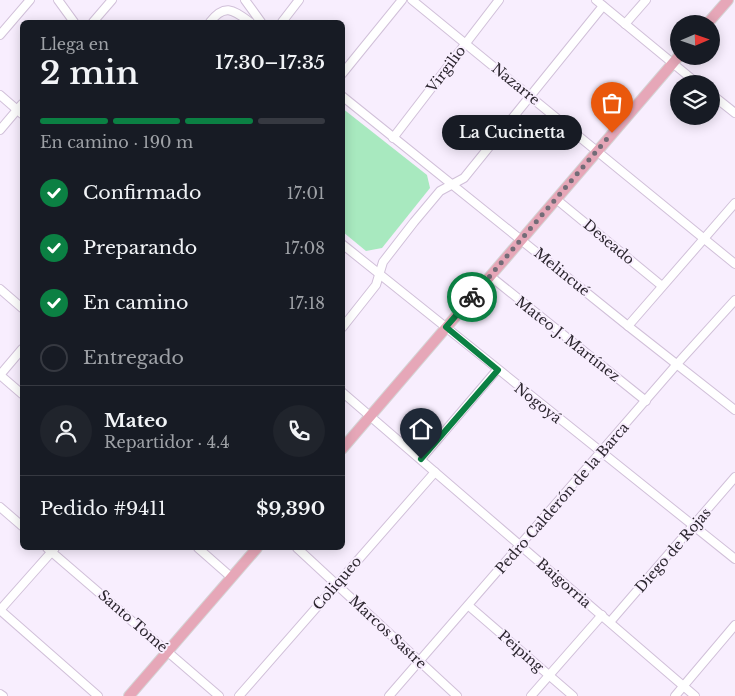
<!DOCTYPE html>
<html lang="es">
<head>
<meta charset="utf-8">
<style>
	:root { --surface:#171b24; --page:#20242c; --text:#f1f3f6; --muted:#9ea1a6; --line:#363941; --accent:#0b8043 }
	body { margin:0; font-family:"Libre Baskerville",serif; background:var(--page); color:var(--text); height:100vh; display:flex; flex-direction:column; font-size:19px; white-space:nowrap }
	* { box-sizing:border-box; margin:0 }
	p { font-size:16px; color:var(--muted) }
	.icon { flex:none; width:28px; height:28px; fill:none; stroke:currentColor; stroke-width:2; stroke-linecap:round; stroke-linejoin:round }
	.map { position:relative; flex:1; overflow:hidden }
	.panel { position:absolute; left:20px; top:20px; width:325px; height:530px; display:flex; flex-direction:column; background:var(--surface); border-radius:8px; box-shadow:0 2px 12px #0003 }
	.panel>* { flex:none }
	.needle { width:32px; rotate:88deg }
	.controls { position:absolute; left:670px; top:15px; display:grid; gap:10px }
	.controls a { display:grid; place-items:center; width:50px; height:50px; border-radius:50%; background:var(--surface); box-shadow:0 2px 12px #0003; font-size:25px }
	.pin { position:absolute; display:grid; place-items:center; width:42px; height:42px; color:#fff; margin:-51px -21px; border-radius:50% 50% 50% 0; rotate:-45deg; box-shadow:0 0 5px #0007 }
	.pin .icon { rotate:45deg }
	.courier { position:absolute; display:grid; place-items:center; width:50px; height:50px; margin:-25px; border:4px solid #0b8043; border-radius:50%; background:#fff; color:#222; box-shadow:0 1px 6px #0007 }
	.bubble { position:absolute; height:35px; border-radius:18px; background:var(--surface); box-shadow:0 2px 12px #0003; font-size:16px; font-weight:600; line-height:35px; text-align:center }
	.summary em { font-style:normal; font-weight:600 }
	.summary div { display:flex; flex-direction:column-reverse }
	.summary { display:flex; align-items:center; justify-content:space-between; height:85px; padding:0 20px }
	h1 { font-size:32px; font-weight:600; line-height:38px }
	.bar { display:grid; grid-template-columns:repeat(4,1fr); gap:8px 5px; align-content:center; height:60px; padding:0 20px }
	.bar i { height:6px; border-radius:4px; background:var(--line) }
	.bar .current { background:var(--accent) }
	.bar p { grid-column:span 4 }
	.line { display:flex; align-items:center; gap:12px; padding:0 20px; border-top:1px solid var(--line) }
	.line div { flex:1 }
	.round { display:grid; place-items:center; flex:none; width:52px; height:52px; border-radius:26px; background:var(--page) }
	ol { padding:0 20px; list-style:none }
	li { display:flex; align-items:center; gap:15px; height:55px }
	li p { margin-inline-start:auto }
	li .icon { padding:5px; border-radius:50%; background:var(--accent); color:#fff; stroke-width:4 }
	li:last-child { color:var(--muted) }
	li i { width:28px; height:28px; border:2px solid var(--line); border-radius:50% }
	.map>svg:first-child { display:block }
	.green { fill:#a8e9bf }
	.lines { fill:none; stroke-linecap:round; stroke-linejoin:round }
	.minor-casing { stroke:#d1c0d9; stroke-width:10 }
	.major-casing { stroke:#d5d4d5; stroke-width:12 }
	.minor { stroke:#fff; stroke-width:8 }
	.major { stroke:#e6a7b8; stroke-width:10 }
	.done { stroke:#736c77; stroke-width:5; stroke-dasharray:0 9 }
	.route { stroke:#0b8043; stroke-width:6 }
	.labels { text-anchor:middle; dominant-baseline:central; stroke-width:4; stroke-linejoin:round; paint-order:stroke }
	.street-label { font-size:14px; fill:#2c262f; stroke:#f8eefe }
</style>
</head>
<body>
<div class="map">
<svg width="735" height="696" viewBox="0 0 735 696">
	<rect width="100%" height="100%" fill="#f8eefe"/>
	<path class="green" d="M342,108L427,175L430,188L382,248L366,251L343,232Z"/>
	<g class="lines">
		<defs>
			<g id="minor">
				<path d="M58,0L74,22"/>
				<path d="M245,0L261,22"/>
				<path d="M412,0L735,264"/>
				<path d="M596,0L698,84"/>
				<path d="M93,22L112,0"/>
				<path d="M210,22C225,3 233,10 250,22"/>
				<path d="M282,22L299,0"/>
				<path d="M625,24L646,0"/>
				<path d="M0,35L30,0"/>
				<path d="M342,74L402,0"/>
				<path d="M711,94L735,113"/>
				<path d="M0,95L22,114"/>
				<path d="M342,96L628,326L735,410"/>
				<path d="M0,130L22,104"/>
				<path d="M393,138L499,0"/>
				<path d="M556,199L662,286"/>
				<path d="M342,244L735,559"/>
				<path d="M490,276L646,401"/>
				<path d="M0,289L22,308"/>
				<path d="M628,326L735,203"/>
				<path d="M342,328L376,285L383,262L414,222L440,191L464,178L603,6"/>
				<path d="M0,375L22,349"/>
				<path d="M0,375L22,394"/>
				<path d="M342,392L695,696"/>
				<path d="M421,459L497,370"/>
				<path d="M0,507L22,526"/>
				<path d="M47,548L219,696"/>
				<path d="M198,548L231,577"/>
				<path d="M297,548L457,696"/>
				<path d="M469,606L573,696"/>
				<path d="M0,610L98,696"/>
				<path d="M0,610L55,548"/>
				<path d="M610,622L735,477"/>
				<path d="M0,694L3,696"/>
				<path d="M239,696L435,472"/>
				<path d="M389,696L677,364L735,300"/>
				<path d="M531,696L602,615"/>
				<path d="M675,696L735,625"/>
			</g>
			<g id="major">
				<path d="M707,24L728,0"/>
				<path d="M342,449L679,56"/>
				<path d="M129,696L257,548"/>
			</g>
		</defs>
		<use href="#minor" class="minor-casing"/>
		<use href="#major" class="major-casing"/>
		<use href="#minor" class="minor"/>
		<use href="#major" class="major"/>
	</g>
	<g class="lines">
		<path class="done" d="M472,297L612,133"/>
		<path class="route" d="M421,459L498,370L446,327L472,297"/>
	</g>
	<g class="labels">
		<g class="street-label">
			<text transform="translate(446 69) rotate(-53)">Virgilio</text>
			<text transform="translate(516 84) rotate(39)">Nazarre</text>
			<text transform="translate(609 242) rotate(40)">Deseado</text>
			<text transform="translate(562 272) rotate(39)">Melincué</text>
			<text transform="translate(568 339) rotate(38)">Mateo J. Martínez</text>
			<text transform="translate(538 403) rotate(38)">Nogoyá</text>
			<text transform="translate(562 498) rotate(-49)">Pedro Calderón de la Barca</text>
			<text transform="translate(673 550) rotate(-49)">Diego de Rojas</text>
			<text transform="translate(337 583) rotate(-49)">Coliqueo</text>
			<text transform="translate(564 583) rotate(41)">Baigorria</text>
			<text transform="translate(133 621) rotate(41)">Santo Tomé</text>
			<text transform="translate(388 632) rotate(43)">Marcos Sastre</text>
			<text transform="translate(521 651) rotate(41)">Peiping</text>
		</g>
	</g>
</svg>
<div class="controls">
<a><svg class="needle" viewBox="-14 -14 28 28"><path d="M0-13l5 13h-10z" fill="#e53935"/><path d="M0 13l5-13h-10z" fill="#9ea1a6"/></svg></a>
<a><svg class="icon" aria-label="layers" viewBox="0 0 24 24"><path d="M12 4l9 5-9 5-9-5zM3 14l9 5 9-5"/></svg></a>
</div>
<div class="pin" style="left:612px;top:133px;background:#ea580c"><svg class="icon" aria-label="bag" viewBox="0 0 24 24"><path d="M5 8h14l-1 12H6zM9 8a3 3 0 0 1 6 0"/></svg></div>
<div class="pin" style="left:421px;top:459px;background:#1f2937"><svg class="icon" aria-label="home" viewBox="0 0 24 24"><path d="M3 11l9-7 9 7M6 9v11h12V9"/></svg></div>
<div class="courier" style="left:472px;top:297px"><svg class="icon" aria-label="bike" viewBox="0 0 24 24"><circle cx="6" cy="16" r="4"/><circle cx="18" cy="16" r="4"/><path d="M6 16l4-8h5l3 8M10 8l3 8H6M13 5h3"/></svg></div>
<div class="bubble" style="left:442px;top:115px;width:140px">La Cucinetta</div>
<section class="panel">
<div class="summary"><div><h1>2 min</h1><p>Llega en</p></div><em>17:30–17:35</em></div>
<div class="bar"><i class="current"></i><i class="current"></i><i class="current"></i><i></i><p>En camino · 190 m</p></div>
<ol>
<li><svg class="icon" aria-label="check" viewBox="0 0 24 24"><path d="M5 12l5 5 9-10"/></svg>Confirmado<p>17:01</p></li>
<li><svg class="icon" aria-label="check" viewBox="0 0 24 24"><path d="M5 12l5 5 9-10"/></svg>Preparando<p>17:08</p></li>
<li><svg class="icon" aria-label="check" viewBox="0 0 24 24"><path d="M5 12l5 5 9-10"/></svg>En camino<p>17:18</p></li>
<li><i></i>Entregado</li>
</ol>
<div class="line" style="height:90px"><a class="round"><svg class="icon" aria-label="person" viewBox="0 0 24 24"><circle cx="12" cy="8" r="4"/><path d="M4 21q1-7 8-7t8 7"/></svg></a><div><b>Mateo</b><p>Repartidor · 4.4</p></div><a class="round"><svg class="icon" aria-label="phone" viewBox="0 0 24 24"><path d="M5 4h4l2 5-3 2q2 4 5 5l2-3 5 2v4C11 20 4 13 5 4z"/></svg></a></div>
<div class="line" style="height:65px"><div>Pedido #9411</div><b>$9,390</b></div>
</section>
</div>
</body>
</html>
